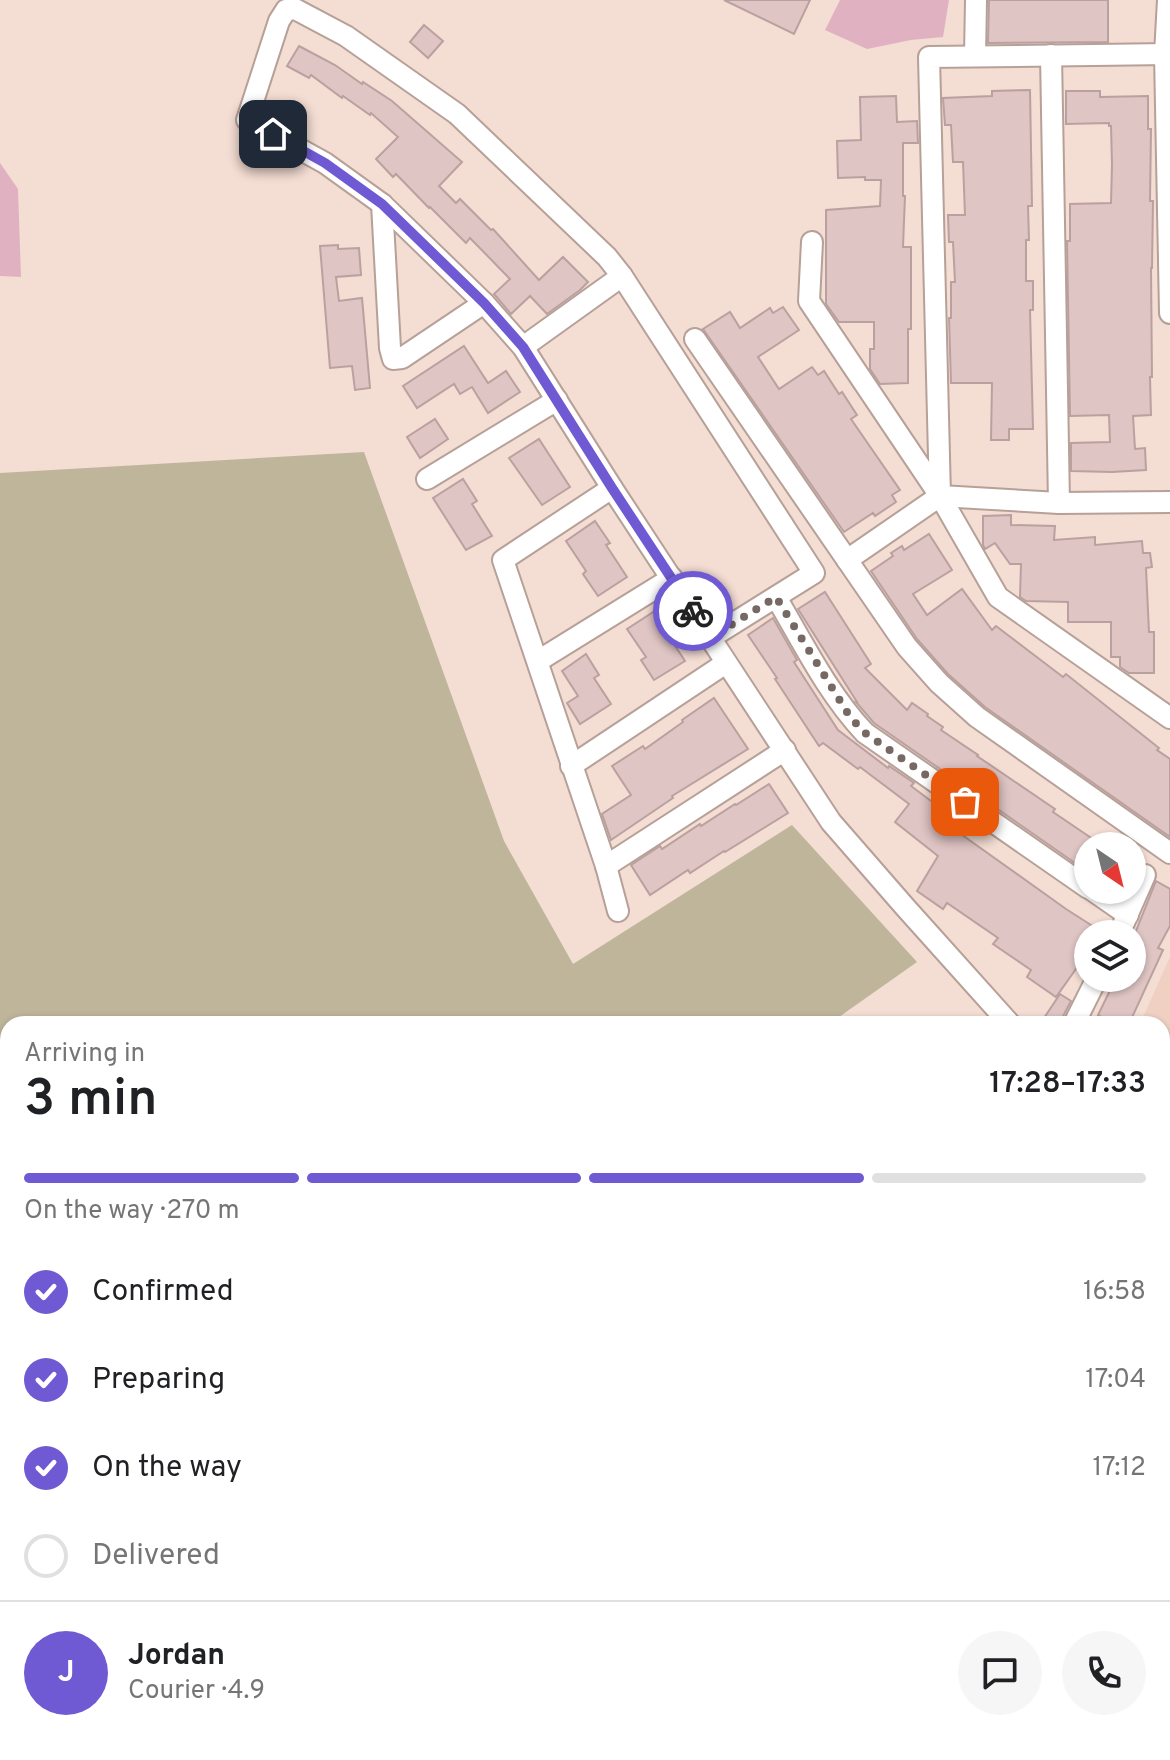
<!DOCTYPE html>
<html lang="en">
<head>
<meta charset="utf-8">
<style>
	:root { --surface:#fff; --page:#f6f6f6; --text:#202124; --muted:#757577; --line:#e0e0e0; --accent:#705ad4 }
	body { margin:0; font-family:Overpass,sans-serif; background:var(--page); color:var(--text); height:100vh; display:flex; flex-direction:column; font-size:30px; white-space:nowrap }
	* { box-sizing:border-box; margin:0 }
	p { font-size:26px; color:var(--muted) }
	.icon { flex:none; width:44px; height:44px; fill:none; stroke:currentColor; stroke-width:2; stroke-linecap:round; stroke-linejoin:round }
	.map { position:relative; flex:1; overflow:hidden }
	.side { position:absolute; left:0px; top:1016px; width:1170px; height:744px; display:flex; flex-direction:column; background:var(--surface); border-radius:24px 24px 0 0; box-shadow:0 2px 6px #0004 }
	.side>* { flex:none }
	.needle { width:52px; rotate:145deg }
	.buttons { position:absolute; left:1074px; top:832px; display:grid; gap:16px }
	.buttons a { display:grid; place-items:center; width:72px; height:72px; border-radius:50%; background:var(--surface); box-shadow:0 2px 6px #0004; font-size:40px }
	.pin { position:absolute; display:grid; place-items:center; width:68px; height:68px; color:#fff; margin:-34px; border-radius:16px; box-shadow:0 4px 12px #0006 }
	.courier { position:absolute; display:grid; place-items:center; width:80px; height:80px; margin:-40px; border:6px solid #705ad4; border-radius:50%; background:#fff; color:#222; box-shadow:0 2px 10px #0007 }
	.head em { font-style:normal; font-weight:600 }
	.head div { display:flex; flex-direction:column-reverse }
	.head { display:flex; align-items:center; justify-content:space-between; height:136px; padding:0 24px }
	h1 { font-size:52px; font-weight:600; line-height:60px }
	.bar { display:grid; grid-template-columns:repeat(4,1fr); gap:12px 8px; align-content:center; height:96px; padding:0 24px }
	.bar i { height:10px; border-radius:6px; background:var(--line) }
	.bar .active { background:var(--accent) }
	.bar p { grid-column:span 4 }
	.line { display:flex; align-items:center; gap:20px; padding:0 24px; border-top:2px solid var(--line) }
	.line div { flex:1 }
	.round { display:grid; place-items:center; flex:none; width:84px; height:84px; border-radius:42px; background:var(--page) }
	ol { padding:0 24px; list-style:none }
	li { display:flex; align-items:center; gap:24px; height:88px }
	li p { margin-inline-start:auto }
	li .icon { padding:8px; border-radius:50%; background:var(--accent); color:#fff; stroke-width:4 }
	li:last-child { color:var(--muted) }
	li i { width:44px; height:44px; border:4px solid var(--line); border-radius:50% }
	.map>svg:first-child { display:block }
	.built { fill:#efd0c3 }
	.green { fill:#bfb59b }
	.water { fill:#e0b2c1 }
	.building { fill:#dfc5c4; stroke:#baa1a0; stroke-width:2 }
	.lines { fill:none; stroke-linecap:round; stroke-linejoin:round }
	.minor-casing { stroke:#b6a097; stroke-width:24 }
	.minor { stroke:#fff; stroke-width:20 }
	.done { stroke:#766963; stroke-width:8; stroke-dasharray:0 14.4 }
	.route { stroke:#705ad4; stroke-width:10 }
</style>
</head>
<body>
<div class="map">
<svg width="1170" height="1760" viewBox="0 0 1170 1760">
	<rect width="100%" height="100%" fill="#f4ddd3"/>
	<path class="built" d="M1170,957V1145L1162,1141V1024H1140Z"/>
	<g class="green">
		<path d="M364,452L504,841L573,964L792,825L917,962L829,1024H8V1153L0,1150V473Z"/>
		<path d="M318,1752H963L971,1760H324Z"/>
	</g>
	<g class="water">
		<path d="M840,0H949L943,37L911,40L867,49L825,30Z"/>
		<path d="M0,163L18,189L21,277L0,276Z"/>
	</g>
	<g class="building">
		<path d="M724,0H810L794,34Z"/>
		<path d="M989,0H1108V42L988,43Z"/>
		<path d="M424,25L443,41L428,58L410,42Z"/>
		<path d="M299,46L335,65L362,84L363,82L392,101L462,162L439,186L456,203L460,199L491,230L493,229L539,280L563,257L588,282L580,290L547,314L530,296L511,314L494,294L510,279L470,238L466,243L430,207L429,208L396,174L393,177L376,159L398,137L371,113L370,115L343,96L342,98L311,75L309,78L287,66Z"/>
		<path d="M1030,90L1032,206H1028L1029,240H1026V281H1033V310H1030L1033,429H1009V440H991L992,383H951L949,318H951V282H955L953,242H949L948,215H965L963,162H953L951,125H945L943,98L992,96V91Z"/>
		<path d="M1066,91H1100V97L1148,96V129H1151L1150,201H1153L1152,268H1151L1152,377H1150L1151,415L1133,416L1135,449L1145,448L1146,470L1112,472L1071,471V443L1110,442L1109,415L1070,416L1067,241H1070V204L1111,203L1112,165L1111,126H1109V123L1066,124Z"/>
		<path d="M896,96L897,122L917,121L918,143H903V196H905L903,247H911V329H908V383L880,384L870,369V349H874V322H839L826,304V210L880,206L881,180H865V177L838,178L837,141L861,140L860,97Z"/>
		<path d="M338,245V249L359,248L361,275L336,277L339,301L362,298L370,388L355,390L352,366L330,368L320,246Z"/>
		<path d="M783,307L799,330L758,357L779,389L812,367L818,375L824,371L839,394L842,392L857,415L851,419L900,490L892,495L896,502L875,516L873,513L844,532L703,329L730,312L740,328L770,308L773,313Z"/>
		<path d="M464,346L488,383L506,371L520,392L488,413L472,387L460,394L454,384L417,408L403,386Z"/>
		<path d="M435,419L448,439L420,458L407,437Z"/>
		<path d="M539,439L570,487L542,505L509,458Z"/>
		<path d="M463,479L477,501L472,504L492,536L466,550L433,498Z"/>
		<path d="M1011,515V525L1055,526L1054,540L1095,537V545L1142,541L1143,553H1150L1152,567L1146,568L1149,632H1154V673H1129L1120,667V657H1111V622H1068V602L1026,601L1020,597L1021,564H1010L995,543L985,549L983,545V516Z"/>
		<path d="M595,521L610,543L606,545L627,577L598,596L583,574L586,571L566,541Z"/>
		<path d="M929,534L952,570L913,594L927,615L962,589L992,630L996,626L1063,677L1066,674L1159,748L1157,750L1170,759V837L985,707L948,674L917,639L871,571L893,556L891,553L902,546L904,550Z"/>
		<path d="M825,592L871,664L865,668L907,710L912,703L928,714L927,716L943,727L941,730L978,755L977,756L1055,809L1053,812L1103,846H1088V872L874,723L856,702H857L798,609Z"/>
		<path d="M658,609L671,629L666,632L685,661L654,680L641,660L646,657L627,629Z"/>
		<path d="M773,618L797,660L794,662L838,730L888,768L889,766L914,783L911,786L943,810L937,817L1066,909L1105,934H1088V952L1056,997L1027,977L1031,970L993,944L998,938L947,903L943,909L917,891L938,856L895,822L909,804L860,767L858,769L823,743L819,746L775,679L777,678L748,635Z"/>
		<path d="M586,654L599,675L594,678L611,704L580,724L567,703L578,696L562,671Z"/>
		<path d="M714,698L748,749L672,796L673,798L611,840L602,814L631,795L612,766L643,746L645,749L683,722L682,720Z"/>
		<path d="M769,784L788,813L725,852L724,851L690,873L688,870L650,895L631,865L660,846L662,849L700,824L701,826L735,804L736,805Z"/>
		<path d="M1156,881L1170,889V926L1158,948L1163,950L1129,1024H1096L1100,1016L1098,1015L1116,978H1132V941Z"/>
		<path d="M1060,994L1071,1001L1059,1024H1040Z"/>
	</g>
	<g class="lines">
		<defs>
			<g id="minor">
				<path d="M1168,0L1165,54L1170,313"/>
				<path d="M1051,55L1059,503"/>
				<path d="M975,56L976,0"/>
				<path d="M382,204L390,348L393,359L402,358L484,303"/>
				<path d="M812,242L809,301L940,496L998,597L1170,718"/>
				<path d="M695,339L907,647L939,683L977,717L1170,853"/>
				<path d="M523,347L622,276"/>
				<path d="M427,479L557,400"/>
				<path d="M612,488L503,560L606,866L618,911"/>
				<path d="M940,496L929,57L1170,54"/>
				<path d="M847,560L940,496L1059,503L1170,502"/>
				<path d="M776,597C803,643 828,694 865,733L1088,888"/>
				<path d="M710,638L814,573L622,276L607,257L457,114L346,36L295,9L286,10L279,21L247,120L325,163L382,204L484,303L523,347L612,488L831,822L905,907L1010,1024"/>
				<path d="M538,661L672,578"/>
				<path d="M571,766L726,663"/>
				<path d="M606,866L785,750"/>
				<path d="M1092,890L1128,915"/>
				<path d="M1119,934L1145,875"/>
				<path d="M1074,1024L1097,978"/>
				<path d="M1162,1157L1170,1161"/>
				<path d="M0,1231L8,1233"/>
				<path d="M0,1261L8,1274"/>
				<path d="M1162,1313L1170,1307"/>
				<path d="M109,1752L110,1760"/>
				<path d="M217,1752L221,1760"/>
				<path d="M995,1752L1000,1760"/>
			</g>
		</defs>
		<use href="#minor" class="minor-casing"/>
		<use href="#minor" class="minor"/>
	</g>
	<g class="lines">
		<path class="done" d="M693,611L710,638L776,597L850,717L865,733L965,802"/>
		<path class="route" d="M273,134L325,163L382,204L484,303L523,347L612,488L693,611"/>
	</g>
</svg>
<div class="buttons">
<a><svg class="needle" viewBox="-14 -14 28 28"><path d="M0-13l5 13h-10z" fill="#e53935"/><path d="M0 13l5-13h-10z" fill="#757577"/></svg></a>
<a><svg class="icon" aria-label="layers" viewBox="0 0 24 24"><path d="M12 4l9 5-9 5-9-5zM3 14l9 5 9-5"/></svg></a>
</div>
<div class="pin" style="left:965px;top:802px;background:#ea580c"><svg class="icon" aria-label="bag" viewBox="0 0 24 24"><path d="M5 8h14l-1 12H6zM9 8a3 3 0 0 1 6 0"/></svg></div>
<div class="pin" style="left:273px;top:134px;background:#1f2937"><svg class="icon" aria-label="home" viewBox="0 0 24 24"><path d="M3 11l9-7 9 7M6 9v11h12V9"/></svg></div>
<div class="courier" style="left:693px;top:611px"><svg class="icon" aria-label="bike" viewBox="0 0 24 24"><circle cx="6" cy="16" r="4"/><circle cx="18" cy="16" r="4"/><path d="M6 16l4-8h5l3 8M10 8l3 8H6M13 5h3"/></svg></div>
<section class="side">
<div class="head"><div><h1>3 min</h1><p>Arriving in</p></div><em>17:28–17:33</em></div>
<div class="bar"><i class="active"></i><i class="active"></i><i class="active"></i><i></i><p>On the way · 270 m</p></div>
<ol>
<li><svg class="icon" aria-label="check" viewBox="0 0 24 24"><path d="M5 12l5 5 9-10"/></svg>Confirmed<p>16:58</p></li>
<li><svg class="icon" aria-label="check" viewBox="0 0 24 24"><path d="M5 12l5 5 9-10"/></svg>Preparing<p>17:04</p></li>
<li><svg class="icon" aria-label="check" viewBox="0 0 24 24"><path d="M5 12l5 5 9-10"/></svg>On the way<p>17:12</p></li>
<li><i></i>Delivered</li>
</ol>
<div class="line" style="height:144px"><b class="round" style="background:var(--accent);color:#fff">J</b><div><b>Jordan</b><p>Courier · 4.9</p></div><a class="round"><svg class="icon" aria-label="chat" viewBox="0 0 24 24"><path d="M4 5h16v11H9l-5 4z"/></svg></a><a class="round"><svg class="icon" aria-label="phone" viewBox="0 0 24 24"><path d="M5 4h4l2 5-3 2q2 4 5 5l2-3 5 2v4C11 20 4 13 5 4z"/></svg></a></div>
</section>
</div>
</body>
</html>
